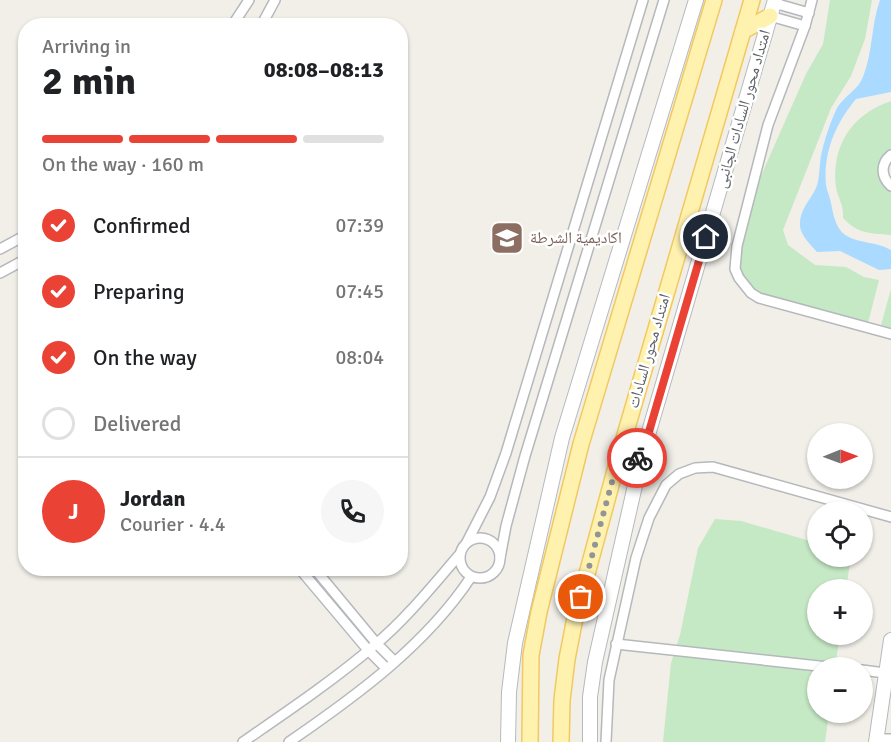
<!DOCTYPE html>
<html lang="en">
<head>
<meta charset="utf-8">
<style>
	:root { --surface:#fff; --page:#f6f6f6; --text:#202124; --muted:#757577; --line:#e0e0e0; --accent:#ea4335 }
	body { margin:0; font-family:Signika,"Noto Naskh Arabic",sans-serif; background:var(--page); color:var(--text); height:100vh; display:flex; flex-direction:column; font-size:22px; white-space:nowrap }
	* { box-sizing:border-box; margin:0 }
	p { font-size:20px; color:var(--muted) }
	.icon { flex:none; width:33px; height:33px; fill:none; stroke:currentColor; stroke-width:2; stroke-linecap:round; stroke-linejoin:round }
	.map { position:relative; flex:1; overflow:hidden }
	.side { position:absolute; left:18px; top:18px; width:390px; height:558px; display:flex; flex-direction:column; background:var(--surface); border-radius:24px; box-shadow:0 2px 4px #0004 }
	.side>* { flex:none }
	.needle { width:39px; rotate:89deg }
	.tools { position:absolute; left:807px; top:423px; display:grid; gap:12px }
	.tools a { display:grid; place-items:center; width:66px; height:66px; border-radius:50%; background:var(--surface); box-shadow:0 2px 4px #0004; font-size:30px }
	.pin { position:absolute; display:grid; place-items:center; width:51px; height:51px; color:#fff; margin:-26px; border:3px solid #fff; border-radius:50%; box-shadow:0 2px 6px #0007 }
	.courier { position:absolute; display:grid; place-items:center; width:60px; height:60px; margin:-30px; border:4px solid #ea4335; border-radius:50%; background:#fff; color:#222; box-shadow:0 2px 8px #0007 }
	.headline em { font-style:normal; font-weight:800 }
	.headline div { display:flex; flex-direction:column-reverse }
	.headline { display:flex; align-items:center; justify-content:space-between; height:102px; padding:0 24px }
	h1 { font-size:39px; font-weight:800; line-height:45px }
	.bar { display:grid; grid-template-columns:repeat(4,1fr); gap:9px 6px; align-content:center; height:72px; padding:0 24px }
	.bar i { height:8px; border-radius:4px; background:var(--line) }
	.bar .on { background:var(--accent) }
	.bar p { grid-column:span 4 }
	.line { display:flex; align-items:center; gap:15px; padding:0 24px; border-top:2px solid var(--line) }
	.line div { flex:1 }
	.round { display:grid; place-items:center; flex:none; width:63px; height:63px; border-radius:32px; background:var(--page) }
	ol { padding:0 24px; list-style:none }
	li { display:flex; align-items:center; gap:18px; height:66px }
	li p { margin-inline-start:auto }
	li .icon { padding:6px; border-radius:50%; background:var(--accent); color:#fff; stroke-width:4 }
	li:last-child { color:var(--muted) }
	li i { width:33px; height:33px; border:3px solid var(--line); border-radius:50% }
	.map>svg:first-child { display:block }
	.green { fill:#c5e8c5 }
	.water { fill:#aadaff }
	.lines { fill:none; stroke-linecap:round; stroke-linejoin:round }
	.street-casing { stroke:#b5b8bc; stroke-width:12 }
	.secondary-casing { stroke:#b6babf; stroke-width:16 }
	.primary-casing { stroke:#f2c960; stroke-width:18 }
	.street { stroke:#fff; stroke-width:9 }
	.secondary { stroke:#fff; stroke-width:14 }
	.primary { stroke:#fff2af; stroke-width:15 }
	.done { stroke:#929495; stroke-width:6; stroke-dasharray:0 10.8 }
	.route { stroke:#ea4335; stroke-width:8 }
	.labels { text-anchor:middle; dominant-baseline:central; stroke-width:5; stroke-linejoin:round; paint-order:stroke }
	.street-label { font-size:16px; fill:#5f6368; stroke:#fff }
	.education-label { font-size:16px; fill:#785e54; stroke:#fff; text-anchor:start }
</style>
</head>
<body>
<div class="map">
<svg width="891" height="742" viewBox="0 0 891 742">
	<rect width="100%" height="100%" fill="#f1efe8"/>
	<g class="green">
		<path d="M830,0H872L865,39L851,76L831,108L783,230L788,245L815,265L846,267L864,277L879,280L868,323L775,300L752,290L738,265L749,203L806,74L823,44Z"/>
		<path d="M891,101V149C874,162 875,180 891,192V235C870,233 858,234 843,218C844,204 838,199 836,187C831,146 852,114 891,101Z"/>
		<path d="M891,289V328L881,325Z"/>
		<path d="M715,519L741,521L817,543L818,556L845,557L850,563L846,589L818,590V634L840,635L835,667L818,668V712L829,713L825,742H663L671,663L680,635L698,548Z"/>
	</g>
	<path class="water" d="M880,0H891V92L856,99C836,123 823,152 826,185C827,191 830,197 831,203C833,214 836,230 847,236C860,244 876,241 891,250V269L879,270L840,251L817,252C811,245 801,236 800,226C799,210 810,201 816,188C820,178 819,167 821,156C824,141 830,123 837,108C844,96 858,90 863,77C873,52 871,25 880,0Z"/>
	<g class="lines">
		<defs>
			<g id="street">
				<path d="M812,0L805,26L768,125L737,246L735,269L739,278L751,293L759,298L891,334"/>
				<path d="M774,3L809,13"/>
				<path d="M770,16L805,26"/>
				<path d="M232,26L249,0"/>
				<path d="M261,26L275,0"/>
				<path d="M891,155C880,164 881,177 891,186"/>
				<path d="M0,249L26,235"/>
				<path d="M0,273L26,259"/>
				<circle cx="480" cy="558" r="20"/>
				<path d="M467,542L490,497L506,453L643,0"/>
				<path d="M500,558L506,526L525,456L664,0"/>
				<path d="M299,568L368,650L386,668"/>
				<path d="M314,568L377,644L394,661"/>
				<path d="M616,644L837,668"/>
				<path d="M862,670L885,673"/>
				<path d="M877,739H891"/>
				<path d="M243,742C288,711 334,680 376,644C407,618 433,585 460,554"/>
				<path d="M289,742C356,696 426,645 471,577"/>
				<path d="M606,742L609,680L636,558L649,518L666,485L679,474L695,468L713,467L891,517"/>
			</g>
			<g id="secondary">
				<path d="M508,742L509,692L515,643L562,438L696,0"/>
				<path d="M590,742V697L595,662L641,459L775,0"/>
				<path d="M876,742L891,640"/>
			</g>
			<g id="primary">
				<path d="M743,31L770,16"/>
				<path d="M620,452L641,459"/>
				<path d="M530,742L531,655L539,612L581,444L714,0"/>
				<path d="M561,742L562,700L567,659L575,618L620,452L752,0"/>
			</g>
		</defs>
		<use href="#street" class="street-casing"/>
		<use href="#secondary" class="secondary-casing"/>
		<use href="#primary" class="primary-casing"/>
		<use href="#street" class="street"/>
		<use href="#secondary" class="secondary"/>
		<use href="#primary" class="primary"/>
	</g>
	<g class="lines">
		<path class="done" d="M581,597L620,452L637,458"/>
		<path class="route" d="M637,458L641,459L706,237"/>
	</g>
	<defs>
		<symbol id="university-square" viewBox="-11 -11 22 22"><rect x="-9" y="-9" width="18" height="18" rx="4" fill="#8d6e63" stroke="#fff"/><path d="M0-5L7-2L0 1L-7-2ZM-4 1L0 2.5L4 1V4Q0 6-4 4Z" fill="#fff"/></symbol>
	</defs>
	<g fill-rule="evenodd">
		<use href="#university-square" x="488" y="219" width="38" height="38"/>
	</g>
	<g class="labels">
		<g class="street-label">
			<text transform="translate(743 109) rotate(-74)">امتداد محور السادات الجانبى</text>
			<text transform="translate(649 351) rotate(-74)">امتداد محور السادات</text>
		</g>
		<g class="education-label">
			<text x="530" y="238">اكاديمية الشرطة</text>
		</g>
	</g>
</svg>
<div class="tools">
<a><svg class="needle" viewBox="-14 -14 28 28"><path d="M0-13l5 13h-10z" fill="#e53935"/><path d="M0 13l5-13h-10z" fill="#757577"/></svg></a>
<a><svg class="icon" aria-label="locate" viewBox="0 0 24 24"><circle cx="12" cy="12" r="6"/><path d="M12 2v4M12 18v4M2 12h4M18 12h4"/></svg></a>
<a>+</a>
<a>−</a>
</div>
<div class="pin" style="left:581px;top:597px;background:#ea580c"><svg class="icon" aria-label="bag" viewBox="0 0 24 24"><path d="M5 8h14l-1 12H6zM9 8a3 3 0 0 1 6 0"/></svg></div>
<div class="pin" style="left:706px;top:237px;background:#1f2937"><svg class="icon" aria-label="home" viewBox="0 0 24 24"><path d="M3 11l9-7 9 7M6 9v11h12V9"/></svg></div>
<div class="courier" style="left:637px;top:458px"><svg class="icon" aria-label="bike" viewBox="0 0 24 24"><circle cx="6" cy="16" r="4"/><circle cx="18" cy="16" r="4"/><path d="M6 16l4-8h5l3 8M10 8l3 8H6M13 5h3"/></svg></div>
<section class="side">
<div class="headline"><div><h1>2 min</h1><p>Arriving in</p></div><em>08:08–08:13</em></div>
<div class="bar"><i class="on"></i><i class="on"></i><i class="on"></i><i></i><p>On the way · 160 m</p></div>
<ol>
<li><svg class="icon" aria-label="check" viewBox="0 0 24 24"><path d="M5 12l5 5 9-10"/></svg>Confirmed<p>07:39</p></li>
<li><svg class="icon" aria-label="check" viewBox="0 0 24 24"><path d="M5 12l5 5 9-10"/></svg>Preparing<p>07:45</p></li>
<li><svg class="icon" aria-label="check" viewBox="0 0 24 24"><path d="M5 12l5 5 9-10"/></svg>On the way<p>08:04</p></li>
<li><i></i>Delivered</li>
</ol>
<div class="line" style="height:108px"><b class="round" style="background:var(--accent);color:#fff">J</b><div><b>Jordan</b><p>Courier · 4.4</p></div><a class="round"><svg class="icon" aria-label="phone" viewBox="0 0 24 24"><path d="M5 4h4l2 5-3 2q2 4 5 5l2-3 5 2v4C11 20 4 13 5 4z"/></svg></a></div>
</section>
</div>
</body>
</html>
